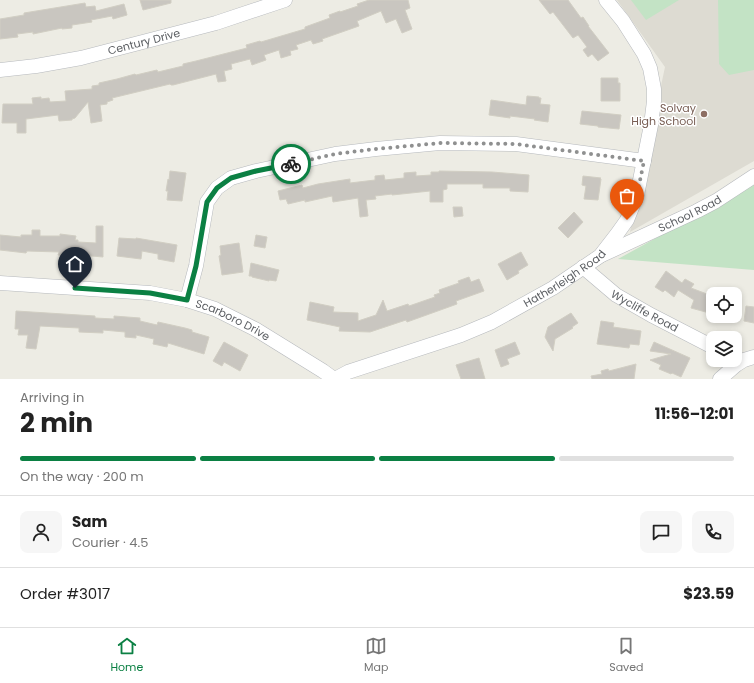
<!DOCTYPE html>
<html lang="en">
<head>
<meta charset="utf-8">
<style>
	:root { --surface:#fff; --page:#f6f6f6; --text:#222; --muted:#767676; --line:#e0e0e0; --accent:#0b8043 }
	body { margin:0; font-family:Poppins,sans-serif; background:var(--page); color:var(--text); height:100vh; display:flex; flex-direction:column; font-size:15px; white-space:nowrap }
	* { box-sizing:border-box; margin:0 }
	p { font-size:13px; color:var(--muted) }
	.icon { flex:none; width:22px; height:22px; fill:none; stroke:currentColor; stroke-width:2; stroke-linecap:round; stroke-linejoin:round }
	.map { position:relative; height:379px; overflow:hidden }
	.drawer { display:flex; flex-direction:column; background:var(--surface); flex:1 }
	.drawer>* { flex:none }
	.fabs { position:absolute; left:706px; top:287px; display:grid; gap:8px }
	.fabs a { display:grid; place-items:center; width:36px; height:36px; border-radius:8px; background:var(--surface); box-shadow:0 2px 6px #0003; font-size:20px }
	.pin { position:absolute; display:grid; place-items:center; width:34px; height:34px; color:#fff; margin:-41px -17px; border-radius:50% 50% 50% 0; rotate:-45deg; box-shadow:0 0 4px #0007 }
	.pin .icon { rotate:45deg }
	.courier { position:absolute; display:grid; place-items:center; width:40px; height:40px; margin:-20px; border:3px solid #0b8043; border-radius:50%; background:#fff; color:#222; box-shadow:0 1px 5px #0007 }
	.head em { font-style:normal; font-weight:700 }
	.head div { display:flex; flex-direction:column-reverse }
	.head { display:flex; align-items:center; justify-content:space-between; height:68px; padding:0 20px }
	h1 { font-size:26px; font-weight:700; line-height:30px }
	.bar { display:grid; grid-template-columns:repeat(4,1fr); gap:6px 4px; align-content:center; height:48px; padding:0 20px }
	.bar i { height:5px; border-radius:3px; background:var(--line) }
	.bar .active { background:var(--accent) }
	.bar p { grid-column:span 4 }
	.line { display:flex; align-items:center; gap:10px; padding:0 20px; border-top:1px solid var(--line) }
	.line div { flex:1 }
	.round { display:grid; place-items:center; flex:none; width:42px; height:42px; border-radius:8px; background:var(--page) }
	.menu { display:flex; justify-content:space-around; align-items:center; height:56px; border-top:1px solid var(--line); background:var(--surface); font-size:11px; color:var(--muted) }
	.menu a { display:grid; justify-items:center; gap:2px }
	.menu .active { color:var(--accent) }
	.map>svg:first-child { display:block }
	.education { fill:#dddbd2 }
	.green { fill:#c3e3c5 }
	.building { fill:#c9c6c0; stroke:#d1cec3 }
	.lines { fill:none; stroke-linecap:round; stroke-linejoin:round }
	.minor-casing { stroke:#b6b9bd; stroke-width:15 }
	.minor { stroke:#fff; stroke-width:14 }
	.done { stroke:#8f9090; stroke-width:4; stroke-dasharray:0 7.2 }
	.route { stroke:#0b8043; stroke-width:5 }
	.education-dot { fill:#8d6e63; stroke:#fff; stroke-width:1.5 }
	.labels { text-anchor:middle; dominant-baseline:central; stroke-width:3; stroke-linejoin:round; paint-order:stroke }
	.street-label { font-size:11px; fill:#5c5f63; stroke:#fff }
	.education-label { font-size:11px; fill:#785e54; stroke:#fff; text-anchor:end }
</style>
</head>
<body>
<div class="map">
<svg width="754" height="379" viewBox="0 0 754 379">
	<rect width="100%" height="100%" fill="#edece4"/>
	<path class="education" d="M617,0H754V161L630,232L665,67Z"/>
	<g class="green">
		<path d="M631,0H679L646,20Z"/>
		<path d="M718,0H754V70L729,75L719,64Z"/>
		<path d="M754,184V270L618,259Z"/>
	</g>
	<g class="building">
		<path d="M140,0H171V3L143,10Z"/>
		<path d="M369,0H408L410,8L405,10L412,29L402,33L396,19L386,23L381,11L357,21L359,26L322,39L323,41L313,44L311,40L296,45L298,49L290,51L291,55L281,58L279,50L264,55L266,60L252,65L250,59L231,64L232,69L224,71L226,81L218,82L216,74L173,85H171L170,84L112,98L113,100L107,102V104L100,105L102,121L91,123L88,102L75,118L72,119V120L59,121L58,115L26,119V133H17V123H2L3,104H33L32,98L41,97V99L49,98L50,102L66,101L65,91L92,89V86L99,85V83L117,79L135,74L136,75L157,70L158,72L183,66V64L196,61L247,48L246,45L260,41L261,42L305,29V27L330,18L329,15L340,11V12L358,6L357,4Z"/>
		<path d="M539,0H568L581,18L583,17L589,26H588L609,53L598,61L592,54L588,57L583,50L587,47L578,35L573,38L553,12L550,14Z"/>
		<path d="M85,3L86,7L95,6L96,11L124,4L127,15L113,19L112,16L91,20L92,22L72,25V28L62,29V28L33,34V32L17,34L18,37L0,39V19L24,15V13Z"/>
		<path d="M601,78H618V83H620V101H601Z"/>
		<path d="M527,96L539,97V98H541L540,104L550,105L548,122L534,120L535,119L510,116V118L489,115L491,100L526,105Z"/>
		<path d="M582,111L621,115L619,129L598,127V126L580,124Z"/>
		<path d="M170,171L186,173L182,201L167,200L168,191H166L168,179L169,180Z"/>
		<path d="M439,171L492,172L529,175L528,192L510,191V188H483V184H447V189L443,190V202H430V191L392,195V194L375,196L376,199L366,200L368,216L360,217L358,198L333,202L332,196L305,202V200L288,204L286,199L280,200L278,191L302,185L303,188L318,184L350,179V183L375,180V176L384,175L385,180L404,178V173L416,172V176L431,175V172H439Z"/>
		<path d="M583,176L601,178L600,179H601L598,200L584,199L586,186L582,185Z"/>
		<path d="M453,207H462L463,216L454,217Z"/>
		<path d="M574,212L583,222L568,238L558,228Z"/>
		<path d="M96,226H103V257L69,254V256L58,255L59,252L27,251L26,253L0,250V235L21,237V235H32V230H40V236H60V234L76,236L75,240H78V242L96,243Z"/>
		<path d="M256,235L267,237L265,248L254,246Z"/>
		<path d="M119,238L136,239V238L177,245L174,262L158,259V254L142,251L141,259L117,256Z"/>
		<path d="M239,243L243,272L222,275L219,256L221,255L220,246Z"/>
		<path d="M521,252L528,265L518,271L519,273L507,280L498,264Z"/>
		<path d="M251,263L279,270L276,281L269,280V281L252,277V276H249Z"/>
		<path d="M666,271L682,283L685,279L694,284L691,288L707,294L711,296L710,299L713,300V314L691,308L694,300L678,290L674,297L665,290L663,292L655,287Z"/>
		<path d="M469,277L471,282L479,279L484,291L456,301L457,304L446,308L407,322L406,320L370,332L339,331L340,327L307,320L310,302L334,307L333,312L358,313V321L376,315L383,300L387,311L408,304L409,306L435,297L434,295L440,293L439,290L459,283L458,281Z"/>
		<path d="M746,306L754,307V323L744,321Z"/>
		<path d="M16,311L95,316V318L114,319V316L140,318V321L157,325L158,322L185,328L192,330V332L209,337L204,354L168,343L167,347L158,345L153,344L154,339L136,335V338L125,337V332L103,330V333L79,332V328L40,326L36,349L26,348L28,335H18L19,329H15Z"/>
		<path d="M571,313L578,323L572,327L573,328L555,339L553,351L545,337L548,327Z"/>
		<path d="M601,321L614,323L613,327L641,331L639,345L630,344L629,348L597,344Z"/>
		<path d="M224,342L248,355L240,371L224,362L222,366L213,361Z"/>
		<path d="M515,342L520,354L507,359L509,364L501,367L495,350Z"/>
		<path d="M654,342L690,358L681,377L672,373L671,374L659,369L661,365L650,360L671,354L650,351Z"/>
		<path d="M479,358L485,379H461L456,365Z"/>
		<path d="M636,364L634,379H592L591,376L602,374L601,371L608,369L609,371Z"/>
	</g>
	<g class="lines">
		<defs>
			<g id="minor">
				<path id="s1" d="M0,70L36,66L81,58L216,23L285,0"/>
				<path id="s2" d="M602,255L697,211L716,201L754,176"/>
				<path id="s3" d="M583,267L616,295L651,315L713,347"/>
				<path id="s4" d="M0,283L150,293L187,300L215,309L255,329L323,371L334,379"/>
				<path d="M187,300L196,266L207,202L217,188L231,178L256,171L335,154L376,149L440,143L516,144L644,161"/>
				<path id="s5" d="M335,379L348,372L461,335L492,322L553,288L600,256L617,234L627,220L637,195L651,125L654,101V89L650,68L644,54L623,21L606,0"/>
				<path d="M720,379L736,365L744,360L754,357"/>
			</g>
		</defs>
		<use href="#minor" class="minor-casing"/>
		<use href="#minor" class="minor"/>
	</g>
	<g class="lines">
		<path class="done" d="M291,164L335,154L376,149L440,143L516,144L644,161L637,195L627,220"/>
		<path class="route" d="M75,288L150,293L187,300L196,266L207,202L217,188L231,178L256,171L291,164"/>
	</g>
	<circle class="education-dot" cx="704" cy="114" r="4"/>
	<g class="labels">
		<g class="street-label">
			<text stroke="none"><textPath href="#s1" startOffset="147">Century Drive</textPath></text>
			<text stroke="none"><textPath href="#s2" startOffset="97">School Road</textPath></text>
			<text stroke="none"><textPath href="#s5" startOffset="252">Hatherleigh Road</textPath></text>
			<text stroke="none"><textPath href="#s3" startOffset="76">Wycliffe Road</textPath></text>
			<text stroke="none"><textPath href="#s4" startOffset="238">Scarboro Drive</textPath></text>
		</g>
		<g class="education-label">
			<text x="696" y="108">Solvay<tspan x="696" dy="13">High School</tspan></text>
		</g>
	</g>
</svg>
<div class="fabs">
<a><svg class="icon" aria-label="locate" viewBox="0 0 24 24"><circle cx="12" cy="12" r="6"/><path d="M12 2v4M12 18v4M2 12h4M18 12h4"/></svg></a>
<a><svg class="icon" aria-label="layers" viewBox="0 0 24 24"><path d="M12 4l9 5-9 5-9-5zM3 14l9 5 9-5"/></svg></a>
</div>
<div class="pin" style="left:627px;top:220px;background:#ea580c"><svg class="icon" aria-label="bag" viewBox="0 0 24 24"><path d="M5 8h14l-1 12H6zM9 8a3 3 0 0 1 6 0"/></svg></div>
<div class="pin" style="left:75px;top:288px;background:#1f2937"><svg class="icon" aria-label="home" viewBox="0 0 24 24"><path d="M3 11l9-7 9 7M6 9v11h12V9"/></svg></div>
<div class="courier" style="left:291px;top:164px"><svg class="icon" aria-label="bike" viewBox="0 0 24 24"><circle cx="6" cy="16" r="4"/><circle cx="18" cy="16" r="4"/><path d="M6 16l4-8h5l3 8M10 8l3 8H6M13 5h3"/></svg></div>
</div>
<section class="drawer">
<div class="head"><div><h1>2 min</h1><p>Arriving in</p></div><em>11:56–12:01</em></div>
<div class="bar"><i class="active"></i><i class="active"></i><i class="active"></i><i></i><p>On the way · 200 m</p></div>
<div class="line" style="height:72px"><a class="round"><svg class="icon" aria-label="person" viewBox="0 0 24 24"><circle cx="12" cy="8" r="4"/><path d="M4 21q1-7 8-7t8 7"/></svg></a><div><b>Sam</b><p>Courier · 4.5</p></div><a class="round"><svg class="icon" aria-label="chat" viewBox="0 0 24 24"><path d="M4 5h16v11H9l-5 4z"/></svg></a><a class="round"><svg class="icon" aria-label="phone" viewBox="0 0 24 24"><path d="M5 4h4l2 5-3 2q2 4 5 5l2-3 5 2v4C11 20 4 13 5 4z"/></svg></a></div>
<div class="line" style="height:52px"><div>Order #3017</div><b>$23.59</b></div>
</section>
<nav class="menu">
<a class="active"><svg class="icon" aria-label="home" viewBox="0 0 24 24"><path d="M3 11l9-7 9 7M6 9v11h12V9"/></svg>Home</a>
<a><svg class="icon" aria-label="map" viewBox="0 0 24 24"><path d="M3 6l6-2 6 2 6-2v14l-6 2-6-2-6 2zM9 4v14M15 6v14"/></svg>Map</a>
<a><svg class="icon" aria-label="saved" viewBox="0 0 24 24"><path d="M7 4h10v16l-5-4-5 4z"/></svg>Saved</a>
</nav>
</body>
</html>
